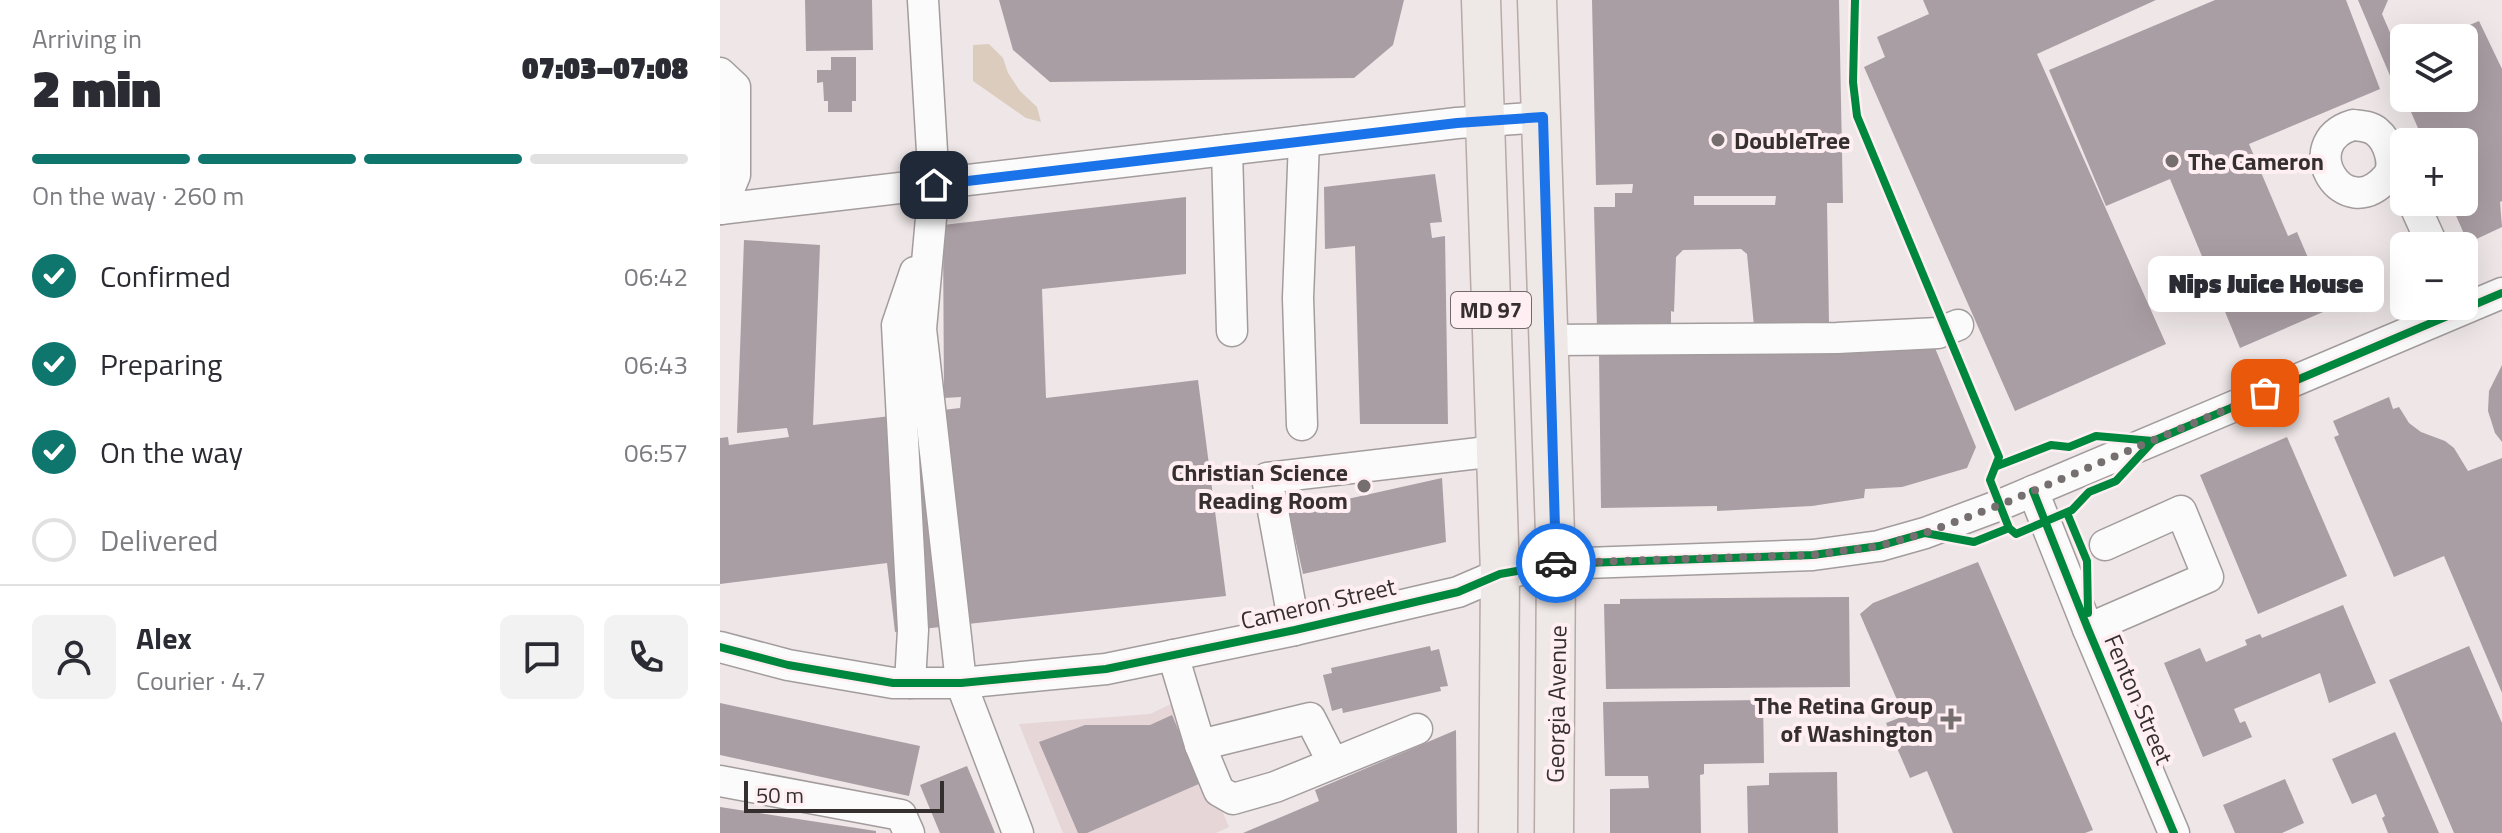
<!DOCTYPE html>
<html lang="en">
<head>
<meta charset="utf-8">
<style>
	:root { --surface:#fff; --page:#f2f2f3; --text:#2b2b33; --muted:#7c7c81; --line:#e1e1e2; --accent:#0f766e }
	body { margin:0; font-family:"Titillium Web",sans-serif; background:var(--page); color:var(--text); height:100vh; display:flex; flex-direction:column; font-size:30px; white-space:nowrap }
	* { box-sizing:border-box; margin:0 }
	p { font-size:26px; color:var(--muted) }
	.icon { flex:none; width:44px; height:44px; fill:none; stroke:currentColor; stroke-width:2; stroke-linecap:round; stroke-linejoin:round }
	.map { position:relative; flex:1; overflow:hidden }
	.side { display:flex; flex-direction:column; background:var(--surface); width:720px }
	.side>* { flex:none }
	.tools { position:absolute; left:1670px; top:24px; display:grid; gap:16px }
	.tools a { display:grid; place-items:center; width:88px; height:88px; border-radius:12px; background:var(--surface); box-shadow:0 8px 32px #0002; font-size:40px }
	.scale { position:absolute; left:24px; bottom:20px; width:200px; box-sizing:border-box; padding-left:8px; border:4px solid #352f30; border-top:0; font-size:22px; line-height:28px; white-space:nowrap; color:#352f30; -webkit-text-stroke:6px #ffeff2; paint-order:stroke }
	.pin { position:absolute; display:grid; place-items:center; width:68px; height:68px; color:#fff; margin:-34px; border-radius:16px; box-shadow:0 4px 12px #0006 }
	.courier { position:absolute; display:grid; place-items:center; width:80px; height:80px; margin:-40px; border:6px solid #1a73e8; border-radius:50%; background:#fff; color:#222; box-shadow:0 2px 10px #0007 }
	.bubble { position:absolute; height:56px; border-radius:12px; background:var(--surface); box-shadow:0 8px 32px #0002; font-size:26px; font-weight:800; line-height:56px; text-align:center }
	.overview em { font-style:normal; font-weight:800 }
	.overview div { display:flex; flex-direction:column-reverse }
	.overview { display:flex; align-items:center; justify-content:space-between; height:136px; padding:0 32px }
	h1 { font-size:52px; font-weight:800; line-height:60px }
	.bar { display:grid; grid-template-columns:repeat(4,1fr); gap:12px 8px; align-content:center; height:96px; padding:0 32px }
	.bar i { height:10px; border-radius:6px; background:var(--line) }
	.bar .active { background:var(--accent) }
	.bar p { grid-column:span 4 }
	.line { display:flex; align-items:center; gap:20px; padding:0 32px; border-top:2px solid var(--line) }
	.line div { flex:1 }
	.round { display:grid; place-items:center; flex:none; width:84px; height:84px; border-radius:12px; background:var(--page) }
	ol { padding:0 32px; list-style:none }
	li { display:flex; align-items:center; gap:24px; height:88px }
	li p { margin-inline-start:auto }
	li .icon { padding:8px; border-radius:50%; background:var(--accent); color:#fff; stroke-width:4 }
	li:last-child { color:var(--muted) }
	li i { width:44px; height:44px; border:4px solid var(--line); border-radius:50% }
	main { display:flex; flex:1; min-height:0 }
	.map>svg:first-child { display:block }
	.built { fill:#e6d6d8 }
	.green { fill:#dcccbe }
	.building { fill:#a99ea4; fill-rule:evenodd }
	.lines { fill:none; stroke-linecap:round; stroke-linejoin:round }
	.minor-casing { stroke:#a39c9d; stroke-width:33 }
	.major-casing { stroke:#b7aaa7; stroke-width:41 }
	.minor { stroke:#fcfbfb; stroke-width:30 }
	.major { stroke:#eee8e6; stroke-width:38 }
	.cycleway-casing { stroke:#ffeff2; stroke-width:13 }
	.cycleway { stroke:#00873e; stroke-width:8 }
	.done { stroke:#766f70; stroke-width:8; stroke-dasharray:0 14.4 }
	.route { stroke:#1a73e8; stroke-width:10 }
	.poi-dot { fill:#766f70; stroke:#ffeff2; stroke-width:3 }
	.labels { text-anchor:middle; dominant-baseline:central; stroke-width:8; stroke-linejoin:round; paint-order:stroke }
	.shield { fill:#ffeff2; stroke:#72696a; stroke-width:2 }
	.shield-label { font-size:22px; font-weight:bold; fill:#352f30 }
	.poi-label { font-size:24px; font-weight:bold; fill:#352f30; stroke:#ffeff2; text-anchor:start }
	.street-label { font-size:24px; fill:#352f30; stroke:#ffeff2 }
</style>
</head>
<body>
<main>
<section class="side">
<div class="overview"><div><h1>2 min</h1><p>Arriving in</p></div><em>07:03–07:08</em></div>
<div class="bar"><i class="active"></i><i class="active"></i><i class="active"></i><i></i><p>On the way · 260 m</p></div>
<ol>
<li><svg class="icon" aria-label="check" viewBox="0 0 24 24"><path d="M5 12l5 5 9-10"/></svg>Confirmed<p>06:42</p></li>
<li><svg class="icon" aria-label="check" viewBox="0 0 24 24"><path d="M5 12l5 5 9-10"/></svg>Preparing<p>06:43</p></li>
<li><svg class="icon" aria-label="check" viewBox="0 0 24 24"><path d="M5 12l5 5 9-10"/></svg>On the way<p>06:57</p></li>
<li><i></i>Delivered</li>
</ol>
<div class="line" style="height:144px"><a class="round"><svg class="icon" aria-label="person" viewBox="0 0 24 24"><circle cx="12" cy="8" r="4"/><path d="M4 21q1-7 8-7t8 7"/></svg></a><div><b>Alex</b><p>Courier · 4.7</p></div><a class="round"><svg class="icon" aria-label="chat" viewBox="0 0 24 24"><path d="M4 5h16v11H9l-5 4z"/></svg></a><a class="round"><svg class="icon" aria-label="phone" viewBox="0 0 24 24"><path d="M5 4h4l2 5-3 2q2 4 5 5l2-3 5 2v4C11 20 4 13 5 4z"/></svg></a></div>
</section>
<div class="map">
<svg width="1782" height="833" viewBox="0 0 1782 833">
	<rect width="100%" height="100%" fill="#eee6e7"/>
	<path class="built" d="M455,702L509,827L496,833H343L299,724L430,714Z"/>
	<path class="green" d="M269,44L283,58L288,73L300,91L317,107L321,122L306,118L253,81V45Z"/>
	<g class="building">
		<path d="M85,0H152L153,50L86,51Z"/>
		<path d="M279,0H684L673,45L634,78L330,82L293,50Z"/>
		<path d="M872,0H1119L1123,203H1107L1109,323L1034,326L1027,254L1021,249L963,250L956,257L954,312L951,311V327L877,329L874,207H895V193H912L913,184L876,185ZM974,196H1056L1055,205H974Z"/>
		<path d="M1203,0H1436L1317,54L1446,344L1295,411L1144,67L1165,57L1157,37L1209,14Z"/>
		<path d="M1495,0H1626L1660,89L1529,144L1568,236L1577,232L1610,309L1520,348L1450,179L1386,206L1329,70Z"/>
		<path d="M1638,0H1668L1662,14L1675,44L1684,46V95L1681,88L1676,90Z"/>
		<path d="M1759,21L1782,69V201L1780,202L1782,227L1748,243L1730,202H1744V142H1704L1685,98H1744V38H1727L1726,35Z"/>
		<path d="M111,57H136V101H132V112H108V101H104L103,82L97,83V70H111Z"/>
		<path d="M715,174L722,222L710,223L712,238L725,236L728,424H640L635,246L605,249L604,187Z"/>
		<path d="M466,197V274L322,289L326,398L478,380L506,596L175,632L167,563L0,584V438L8,437L9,445L69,437L67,428L17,433L24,240L100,245L93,425L240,408L241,397L224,398L223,225Z"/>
		<path d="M1215,348L1256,447L1247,468L1182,487L1145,489L1144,498L1092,506L997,511V506L881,508L879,353Z"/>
		<path d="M1782,365V442L1775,433L1768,411L1769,391Z"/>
		<path d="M1669,397L1673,409L1679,407L1689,423L1701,432L1725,441L1734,448L1748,471L1782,458V693L1724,556L1674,577L1614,437L1619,435L1613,421Z"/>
		<path d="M1567,437L1627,576L1538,614L1480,475Z"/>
		<path d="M722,478L726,542L583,574L569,512Z"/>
		<path d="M1258,562L1373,830L1365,833H1233L1207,771L1190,778L1166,723L1184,716L1140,614L1153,603Z"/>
		<path d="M1129,597L1130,687L886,689L884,604H900V599Z"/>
		<path d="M1623,605L1656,683L1609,703L1600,673L1514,709L1520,723L1525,721L1532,737L1483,757L1444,663L1480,648L1486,662L1527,645L1525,640L1540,634L1542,638Z"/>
		<path d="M710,646L711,651L719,649L728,686L720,687L721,691L623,713L622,708L612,711L603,675L612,673L611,668Z"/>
		<path d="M1749,646L1782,723V833H1734L1669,680Z"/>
		<path d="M1043,700L1044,763L984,764V774L980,775L981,833H890V789L929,788L928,776H885L883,702Z"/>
		<path d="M0,703L200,746L189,796L0,755Z"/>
		<path d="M452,715L481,783L367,833H358L319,742L365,725H430Z"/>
		<path d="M736,730L737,833H523L599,801L595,790Z"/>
		<path d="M1675,732L1719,833H1668L1662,818L1665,816L1656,794L1632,804L1612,759Z"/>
		<path d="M247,766L275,833H220L200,785Z"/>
		<path d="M1117,772L1118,833H1028L1027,786L1049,785V773Z"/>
		<path d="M1565,779L1584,823L1562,833H1515L1503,805Z"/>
		<path d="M0,807L156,831V833H0Z"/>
	</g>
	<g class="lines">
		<defs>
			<g id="minor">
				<path d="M203,0L214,185L201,329L237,646L241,683L298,833"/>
				<path d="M0,73L15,87V175L1,209"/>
				<path d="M1633,125C1641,126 1650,126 1657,132C1668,141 1677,165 1667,177C1624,227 1573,143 1633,125Z"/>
				<path d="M507,150L512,331"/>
				<path d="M1693,202L1713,246"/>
				<path d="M0,209L737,123L823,117"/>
				<path d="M829,340L1117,338L1218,333L1238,325"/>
				<path d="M582,425L578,298L584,141"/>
				<path d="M1313,491L1368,629L1454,833"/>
				<path d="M1368,629L1488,577L1461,511L1385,545"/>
				<path d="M575,630L547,478L776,451"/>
				<path d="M0,647L68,665L173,683H241L386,669L575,630L738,592L780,574L836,564L1093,555L1159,546L1205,533L1280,505L1782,293"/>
				<path d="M453,655L480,745L590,718L613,763"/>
				<path d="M190,683L193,630L177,325L195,272"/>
				<path d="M480,745L499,791L513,799L555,787L697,729"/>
				<path d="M0,781L181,815L189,833"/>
			</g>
			<g id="major">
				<path d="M761,0L780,574L778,833"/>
				<path d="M817,0L836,564L834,833"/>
			</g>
		</defs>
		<use href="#minor" class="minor-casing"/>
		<use href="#major" class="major-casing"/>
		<use href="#minor" class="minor"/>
		<use href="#major" class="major"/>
		<defs>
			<g id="cycleway">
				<path d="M1135,0L1133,82L1137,116L1279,457L1270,480L1289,528L1296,534L1352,510L1369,492L1396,481L1433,441L1782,293"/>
				<path d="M1277,466L1331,445L1349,447L1376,436L1433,441"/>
				<path d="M1313,491L1368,629L1454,833"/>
				<path d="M1347,513L1367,561L1368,613"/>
				<path d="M0,647L68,665L173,683H241L386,669L575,630L738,592L780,574L836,564L1093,555L1159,546L1205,533L1254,542L1289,528"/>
			</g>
		</defs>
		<use href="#cycleway" class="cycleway-casing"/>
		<use href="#cycleway" class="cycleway"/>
	</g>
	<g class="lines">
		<path class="done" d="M836,563L1093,555L1159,546L1205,533L1280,505L1545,393"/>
		<path class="route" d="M214,185L737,123L823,117L836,563"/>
	</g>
	<g class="poi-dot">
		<circle cx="998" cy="140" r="8"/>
		<circle cx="1452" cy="161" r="8"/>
		<circle cx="644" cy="486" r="8"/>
		<path d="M1227 707h8v8h8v8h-8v8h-8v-8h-8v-8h8z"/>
	</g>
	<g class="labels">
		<rect class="shield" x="731" y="292" width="80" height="36" rx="6"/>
		<g class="shield-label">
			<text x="771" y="310">MD 97</text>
		</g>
		<g class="poi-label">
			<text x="1014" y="140">DoubleTree</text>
			<text x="1468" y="161">The Cameron</text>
			<text x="628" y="472" text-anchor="end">Christian Science<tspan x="628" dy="28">Reading Room</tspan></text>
			<text x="1213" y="705" text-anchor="end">The Retina Group<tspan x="1213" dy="28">of Washington</tspan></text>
		</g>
		<g class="street-label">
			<text transform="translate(598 603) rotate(-13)">Cameron Street</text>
			<text transform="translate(1419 699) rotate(67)">Fenton Street</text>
			<text transform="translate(836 704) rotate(-89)">Georgia Avenue</text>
		</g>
	</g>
</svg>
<div class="tools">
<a><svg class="icon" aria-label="layers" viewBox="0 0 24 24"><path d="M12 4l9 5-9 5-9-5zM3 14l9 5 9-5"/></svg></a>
<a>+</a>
<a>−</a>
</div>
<div class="scale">50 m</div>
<div class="pin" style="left:1545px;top:393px;background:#ea580c"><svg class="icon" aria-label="bag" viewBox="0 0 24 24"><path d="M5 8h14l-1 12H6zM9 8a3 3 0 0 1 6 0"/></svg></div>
<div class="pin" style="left:214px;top:185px;background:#1f2937"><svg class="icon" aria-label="home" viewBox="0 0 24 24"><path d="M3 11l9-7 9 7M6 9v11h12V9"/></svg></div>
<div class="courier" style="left:836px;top:563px"><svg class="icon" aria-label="car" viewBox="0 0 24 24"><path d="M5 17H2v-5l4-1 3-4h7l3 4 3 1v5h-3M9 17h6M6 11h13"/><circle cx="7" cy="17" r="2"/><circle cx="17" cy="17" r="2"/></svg></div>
<div class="bubble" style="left:1428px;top:256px;width:236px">Nips Juice House</div>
</div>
</main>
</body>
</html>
